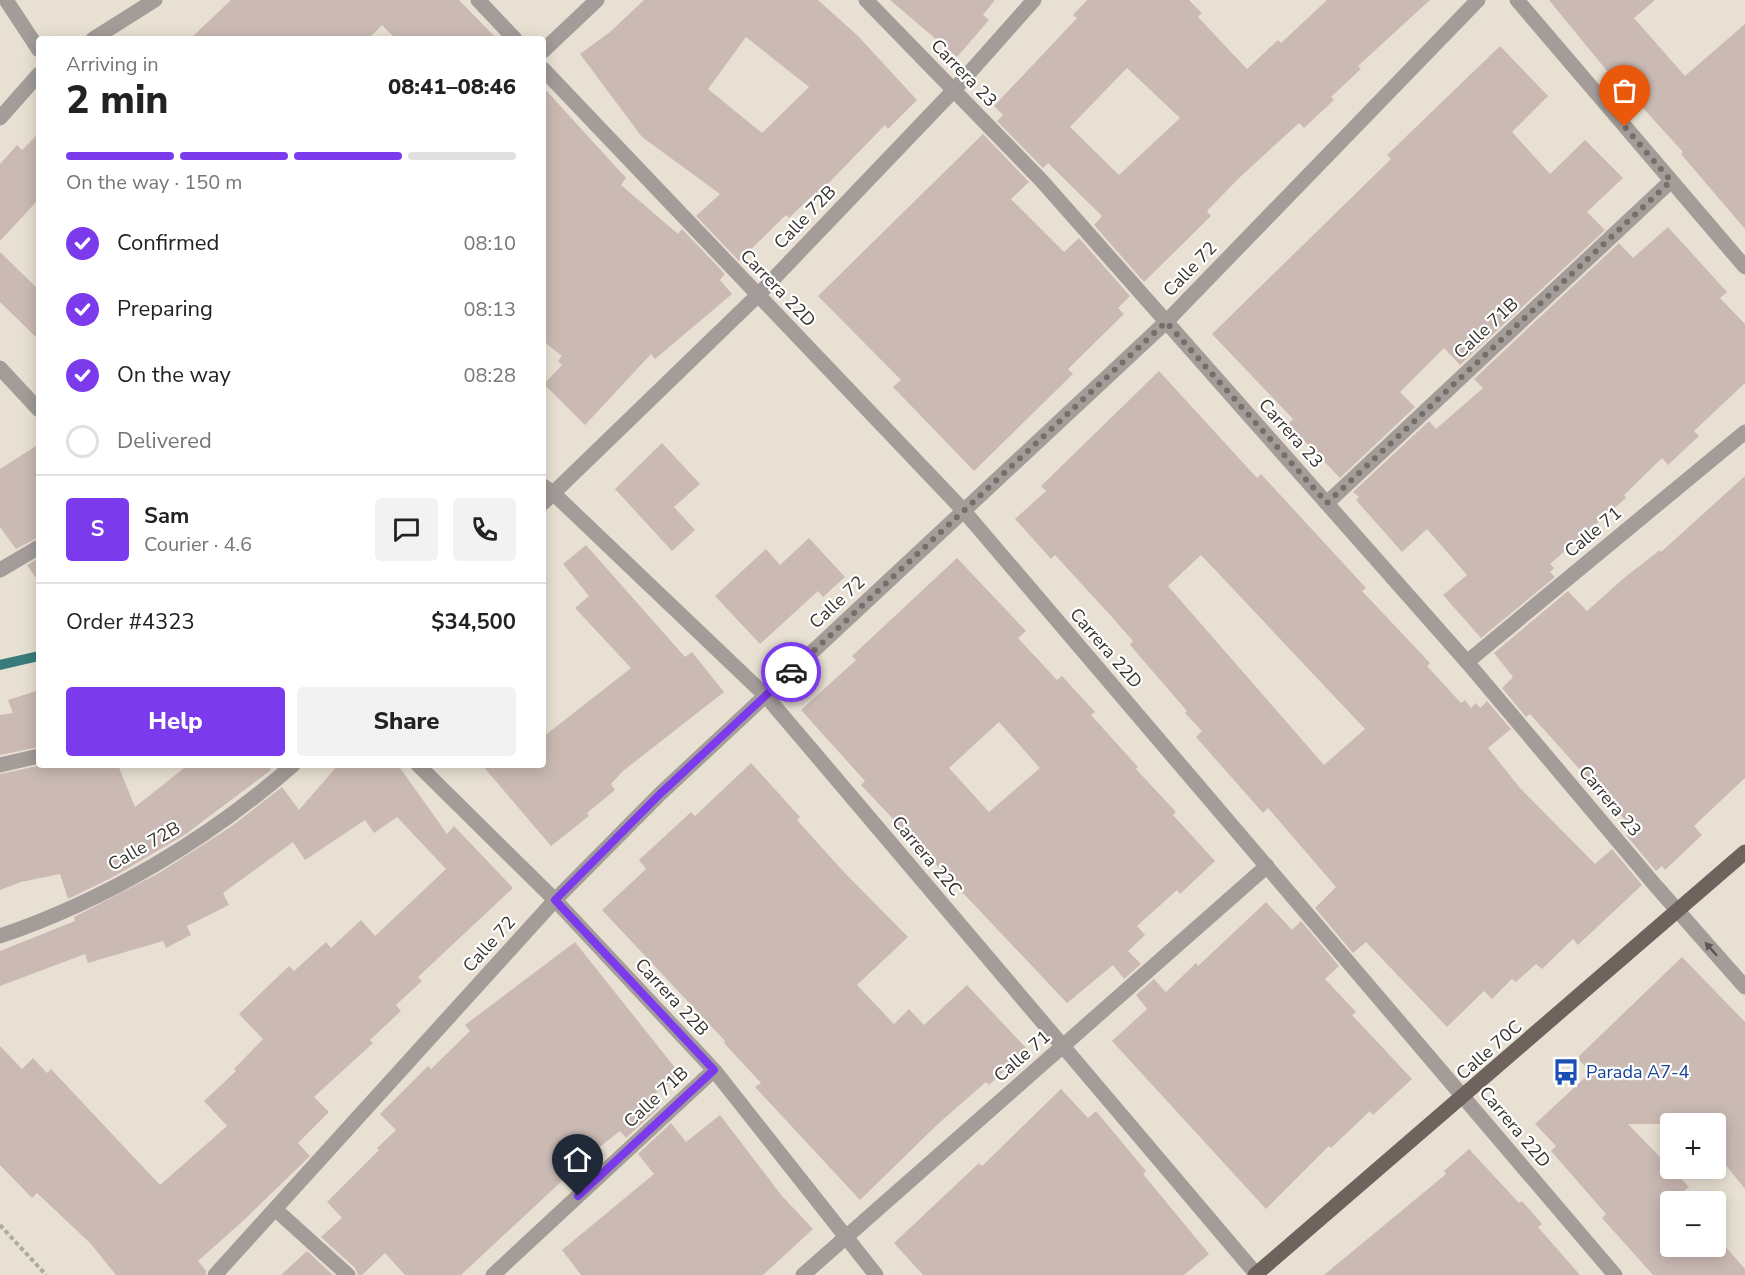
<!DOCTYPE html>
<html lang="en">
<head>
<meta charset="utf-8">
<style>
	:root { --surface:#fff; --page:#f2f2f2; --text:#222; --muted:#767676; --line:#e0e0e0; --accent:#7c3aed }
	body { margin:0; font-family:"Nunito Sans",sans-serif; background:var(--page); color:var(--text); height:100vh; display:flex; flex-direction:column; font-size:22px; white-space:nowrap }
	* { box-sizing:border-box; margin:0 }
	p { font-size:20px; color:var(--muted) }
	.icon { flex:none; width:33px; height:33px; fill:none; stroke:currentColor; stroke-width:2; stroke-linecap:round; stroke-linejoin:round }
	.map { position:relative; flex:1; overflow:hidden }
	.drawer { position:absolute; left:36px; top:36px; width:510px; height:732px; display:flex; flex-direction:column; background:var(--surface); border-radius:6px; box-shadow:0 3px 15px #0003 }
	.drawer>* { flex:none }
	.controls { position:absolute; left:1660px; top:1113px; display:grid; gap:12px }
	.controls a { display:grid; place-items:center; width:66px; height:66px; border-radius:6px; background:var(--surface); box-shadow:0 3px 15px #0003; font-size:30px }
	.pin { position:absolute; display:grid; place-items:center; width:51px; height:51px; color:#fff; margin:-62px -26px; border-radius:50% 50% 50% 0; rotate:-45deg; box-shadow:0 0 6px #0007 }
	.pin .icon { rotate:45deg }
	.courier { position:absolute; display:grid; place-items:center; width:60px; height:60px; margin:-30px; border:4px solid #7c3aed; border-radius:50%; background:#fff; color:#222; box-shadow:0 2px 8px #0007 }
	.headline em { font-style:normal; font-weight:800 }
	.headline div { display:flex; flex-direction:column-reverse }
	.headline { display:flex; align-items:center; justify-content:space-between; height:102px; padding:0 30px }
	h1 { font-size:39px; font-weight:800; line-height:45px }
	.bar { display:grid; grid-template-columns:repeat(4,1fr); gap:9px 6px; align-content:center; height:72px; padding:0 30px }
	.bar i { height:8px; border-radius:4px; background:var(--line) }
	.bar .selected { background:var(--accent) }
	.bar p { grid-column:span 4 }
	.line { display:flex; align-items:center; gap:15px; padding:0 30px; border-top:2px solid var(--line) }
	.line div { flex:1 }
	.round { display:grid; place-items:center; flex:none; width:63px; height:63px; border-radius:6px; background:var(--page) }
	ol { padding:0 30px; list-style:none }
	li { display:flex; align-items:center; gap:18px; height:66px }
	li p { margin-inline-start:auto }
	li .icon { padding:6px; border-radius:50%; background:var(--accent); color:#fff; stroke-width:4 }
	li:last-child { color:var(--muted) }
	li i { width:33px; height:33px; border:3px solid var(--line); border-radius:50% }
	.action { display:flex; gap:12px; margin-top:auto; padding:12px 30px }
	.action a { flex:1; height:69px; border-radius:6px; background:var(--accent); color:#fff; font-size:24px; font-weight:800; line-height:69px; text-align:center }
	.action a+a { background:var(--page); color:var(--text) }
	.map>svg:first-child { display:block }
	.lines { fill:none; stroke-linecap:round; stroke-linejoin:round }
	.stream { stroke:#377c7a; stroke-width:10 }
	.building { fill:#cbbab4; fill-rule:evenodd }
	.path { stroke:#b0aa9f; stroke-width:4; stroke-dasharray:4.5 3; stroke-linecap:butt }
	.minor { stroke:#a39c99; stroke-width:15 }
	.major { stroke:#6f635d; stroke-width:15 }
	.oneway { fill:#5c5853 }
	.done { stroke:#747068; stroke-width:6; stroke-dasharray:0 10.8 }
	.route { stroke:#7c3aed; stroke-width:8 }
	.labels { text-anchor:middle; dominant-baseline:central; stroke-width:4.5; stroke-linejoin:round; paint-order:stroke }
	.street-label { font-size:18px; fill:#36332e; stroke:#fff }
	.transit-label { font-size:18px; fill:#164399; stroke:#fff; text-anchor:start }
</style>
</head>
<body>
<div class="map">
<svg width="1745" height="1275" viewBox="0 0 1745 1275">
	<rect width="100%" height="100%" fill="#e8e1d3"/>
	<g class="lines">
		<path class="stream" d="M0,665L39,656"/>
	</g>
	<g class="building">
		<path d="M231,0H459L497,39H396L382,25L368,39H190Z"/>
		<path d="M644,0H818L858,36L917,100L888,129L885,125L818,194L816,192L789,218L786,215L739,261L696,216L720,194L642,137L580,54L610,32ZM746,37L809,87L762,133L708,89Z"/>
		<path d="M890,0H995L983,15L989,20L957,57Z"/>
		<path d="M1087,0H1189L1202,13L1198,17L1247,69L1278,40L1281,43L1327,0H1430L1358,66L1361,69L1331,97L1334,100L1304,128L1299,123L1238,179L1207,211L1211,216L1144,282L1094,225L1102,216L1048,163L1043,168L997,121L1003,115L994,106L1077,18L1073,15ZM1127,68L1180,118L1119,175L1070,127Z"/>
		<path d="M1549,0H1655L1634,18L1685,76L1745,24V229L1681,154L1683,152L1642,107L1639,110Z"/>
		<path d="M1500,46L1548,96L1512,132L1550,174L1585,140L1623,178L1587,212L1605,230L1460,365L1444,348L1400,392L1415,407L1340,478L1288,424L1293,419L1212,334L1391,159L1387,155Z"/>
		<path d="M543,87L626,178L621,185L678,234L682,229L725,274L720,280L732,294L655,359L651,354L585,425L544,384L562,365L558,361L562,356L543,341Z"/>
		<path d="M39,133V199L0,241V164L17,145L22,150Z"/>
		<path d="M983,134L1029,182L1011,199L1064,252L1079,238L1130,296L1118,308L1124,314L1068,369L1073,374L974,471L893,387L901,380L818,296Z"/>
		<path d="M1668,227L1727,292L1720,298L1745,324V383L1694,431L1699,436L1668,465L1662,458L1624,495L1626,498L1550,564L1554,568L1550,572L1555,577L1481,638L1443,595L1467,575L1427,529L1402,552L1356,500L1359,497L1353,492L1429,421L1436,429L1483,388L1474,379L1619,243L1633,258Z"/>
		<path d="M0,252L39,290V340L0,302Z"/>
		<path d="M1159,371L1257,478L1261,474L1366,588L1362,591L1430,663L1427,666L1461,703L1465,700L1471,708L1476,703L1480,708L1487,701L1511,729L1488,748L1520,788L1595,864L1612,849L1642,885L1578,945L1573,939L1542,969L1536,964L1516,982L1512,979L1492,999L1484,991L1447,1027L1366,942L1353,953L1315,908L1336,887L1268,808L1263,813L1196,737L1202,731L1185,713L1187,711L1130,645L1133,641L1111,616L1055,555L1051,559L1015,519L1046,491L1041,486ZM1201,555L1365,729L1324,765L1168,586Z"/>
		<path d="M662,443L700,484L674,507L695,530L672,551L615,489Z"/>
		<path d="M39,444V537L16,549L0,527V469Z"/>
		<path d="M1745,476V778L1694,826L1702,835L1665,870L1662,866L1656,871L1626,835L1633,829L1530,714L1526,717L1502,688L1513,677L1494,653L1568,591L1587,611L1624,578L1660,550L1661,552Z"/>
		<path d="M809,538L845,577L823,597L818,591L760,644L715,596L766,549L780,565Z"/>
		<path d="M586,545L685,657L692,652L724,692L623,771L611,784L615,790L587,813L589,816L551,846L482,765H543V737L631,668L575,608L589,596L563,564Z"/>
		<path d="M39,558V582L27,565Z"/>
		<path d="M957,558L1026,631L1018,638L1057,680L1062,676L1095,712L1091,715L1138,767L1136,769L1176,812L1173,815L1215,861L1180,894L1177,890L1137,926L1145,935L1128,951L1141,964L1124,979L1113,965L1067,1003L861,785L865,781L801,710L856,660L852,656ZM999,722L1040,768L989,812L949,768Z"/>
		<path d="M39,690V747L0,755V715L13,713L8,700Z"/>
		<path d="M751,763L800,817L797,820L842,870L908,937L857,985L894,1024L909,1009L924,1025L967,985L1027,1049L989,1085L986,1082L939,1123L860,1200L755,1087L761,1083L724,1043L725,1041L602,910L646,869L639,860L691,812L695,816Z"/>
		<path d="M42,765H118L135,807L188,765H268L271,770L186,834L113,877L68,899L60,874L21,882L0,890V774Z"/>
		<path d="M338,765H398L447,834L454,826L513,888L418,977L422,981L396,1005L401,1011L370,1040L373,1043L314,1097L329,1112L298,1143L310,1156L244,1220L198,1261L206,1271V1275H116L91,1244L37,1193L32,1198L0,1165V1046L22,1069L33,1058L47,1073L51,1069L160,1185L227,1126L204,1101L236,1071L234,1069L263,1039L239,1014L289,966L294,971L326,942L331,948L361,920L375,936L446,869L397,817L374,833L365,820L305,860L293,842L223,893L229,905L187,926L191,935L166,948L163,941L88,963L85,954L0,986V951L75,921L74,917L159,873L232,826L282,787L299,810Z"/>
		<path d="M1266,902L1292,930L1301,921L1339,966L1325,979L1356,1012L1352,1015L1412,1079L1373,1115L1370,1111L1331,1148L1329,1146L1266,1209L1112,1041L1147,1009L1136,995L1154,979L1166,992L1196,963L1198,966Z"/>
		<path d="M575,942L680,1074L650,1098L659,1108L626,1138L620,1131L560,1178L563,1180L461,1275H405L385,1253L362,1275H358L355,1268L321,1237L342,1218L327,1202L379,1150L377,1148L396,1130L380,1114L428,1066L431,1069L470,1031L465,1025Z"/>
		<path d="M1682,957L1745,1022V1189L1716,1153V1124H1628L1689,1187L1679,1195L1685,1202H1671V1246H1716V1236L1745,1269V1275H1653L1602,1218L1606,1214L1551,1151L1556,1146L1535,1124L1591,1072L1577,1058Z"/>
		<path d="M1061,1089L1088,1118L1096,1111L1146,1171L1143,1174L1209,1254L1184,1275H923L894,1243L979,1163L982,1166Z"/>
		<path d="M720,1115L782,1196L813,1229L763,1275H581L562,1250L654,1174L638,1154L671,1123L686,1142Z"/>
		<path d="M1469,1149L1519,1203L1522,1201L1542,1224L1538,1227L1580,1275H1324L1446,1174L1444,1171Z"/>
		<path d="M307,1251L333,1275H281Z"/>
	</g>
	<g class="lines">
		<path class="path" d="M0,1225L46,1275"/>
		<g class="minor">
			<path d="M6,0L39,50"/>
			<path d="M478,0L515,39"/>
			<path d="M866,0L1041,180L1467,662L1655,885L1745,987"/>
			<path d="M1517,0L1745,267"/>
			<path d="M93,39L155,0"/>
			<path d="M543,51L597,0"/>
			<path d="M543,69L963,510L1615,1275"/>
			<path d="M0,118L39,74"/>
			<path d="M0,368L39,410"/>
			<path d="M543,486L553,493L766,696L1257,1275"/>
			<path d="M543,503L758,295L954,90L1034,0"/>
			<path d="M1327,503L1671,181"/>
			<path d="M0,570L39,547"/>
			<path d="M1467,662L1745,432"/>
			<path d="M0,765L39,756"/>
			<path d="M418,765L555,900L714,1070L876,1275"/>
			<path d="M0,936C106,900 209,839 293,765"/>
			<path d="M275,1209L348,1275"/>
			<path d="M215,1275L555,900L660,794L1166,322L1478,0"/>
			<path d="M493,1275L714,1070"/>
			<path d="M803,1275L1267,866"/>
		</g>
		<path class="major" d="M1255,1275L1745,852"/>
	</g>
	<defs><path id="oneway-solid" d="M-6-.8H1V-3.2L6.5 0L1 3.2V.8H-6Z" transform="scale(1.5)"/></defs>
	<use class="oneway" href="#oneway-solid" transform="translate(1711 949) rotate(-132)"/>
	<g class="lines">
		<path class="done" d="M791,672L1166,322L1327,503L1671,181L1625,127"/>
		<path class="route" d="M578,1196L714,1070L555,900L660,794L791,672"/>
	</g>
	<defs>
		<symbol id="bus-bare" viewBox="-9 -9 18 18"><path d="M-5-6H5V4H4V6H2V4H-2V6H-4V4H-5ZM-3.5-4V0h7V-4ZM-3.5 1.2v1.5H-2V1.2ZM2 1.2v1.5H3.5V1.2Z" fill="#1a4fb4" stroke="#fff" stroke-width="2.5" paint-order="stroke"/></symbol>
	</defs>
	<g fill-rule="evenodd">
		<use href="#bus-bare" x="1547" y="1053" width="38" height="38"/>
	</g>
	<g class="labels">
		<g class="street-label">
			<text transform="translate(964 73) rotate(46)">Carrera 23</text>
			<text transform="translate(805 217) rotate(-46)">Calle 72B</text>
			<text transform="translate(1190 269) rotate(-46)">Calle 72</text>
			<text transform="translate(778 288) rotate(46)">Carrera 22D</text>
			<text transform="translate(1486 328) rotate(-43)">Calle 71B</text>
			<text transform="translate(1291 433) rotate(48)">Carrera 23</text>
			<text transform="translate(1593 532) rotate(-40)">Calle 71</text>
			<text transform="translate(837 602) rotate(-43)">Calle 72</text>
			<text transform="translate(1106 648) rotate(49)">Carrera 22D</text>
			<text transform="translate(1610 801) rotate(50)">Carrera 23</text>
			<text transform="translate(144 846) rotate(-30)">Calle 72B</text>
			<text transform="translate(927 856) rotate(50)">Carrera 22C</text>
			<text transform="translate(489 944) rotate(-48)">Calle 72</text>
			<text transform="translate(672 997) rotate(47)">Carrera 22B</text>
			<text transform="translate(1489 1050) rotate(-41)">Calle 70C</text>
			<text transform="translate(1022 1056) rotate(-41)">Calle 71</text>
			<text transform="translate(656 1097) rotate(-43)">Calle 71B</text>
			<text transform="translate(1515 1127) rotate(50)">Carrera 22D</text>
		</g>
		<g class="transit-label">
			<text x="1586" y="1072">Parada A7-4</text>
		</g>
	</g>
</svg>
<div class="controls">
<a>+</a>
<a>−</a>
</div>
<div class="pin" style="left:1625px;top:127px;background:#ea580c"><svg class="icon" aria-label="bag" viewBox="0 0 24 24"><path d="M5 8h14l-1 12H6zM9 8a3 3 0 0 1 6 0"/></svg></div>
<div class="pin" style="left:578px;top:1196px;background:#1f2937"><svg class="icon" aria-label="home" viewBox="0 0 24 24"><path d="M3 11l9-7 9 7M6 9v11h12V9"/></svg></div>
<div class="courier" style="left:791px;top:672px"><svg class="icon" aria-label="car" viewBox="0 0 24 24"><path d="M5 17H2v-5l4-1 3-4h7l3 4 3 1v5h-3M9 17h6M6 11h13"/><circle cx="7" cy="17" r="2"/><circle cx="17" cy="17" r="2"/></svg></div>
<section class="drawer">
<div class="headline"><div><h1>2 min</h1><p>Arriving in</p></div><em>08:41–08:46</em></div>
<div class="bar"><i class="selected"></i><i class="selected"></i><i class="selected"></i><i></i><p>On the way · 150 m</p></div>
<ol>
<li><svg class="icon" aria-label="check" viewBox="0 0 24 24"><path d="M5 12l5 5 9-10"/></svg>Confirmed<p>08:10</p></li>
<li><svg class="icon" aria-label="check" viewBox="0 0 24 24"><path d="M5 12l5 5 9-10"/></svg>Preparing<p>08:13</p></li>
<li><svg class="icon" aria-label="check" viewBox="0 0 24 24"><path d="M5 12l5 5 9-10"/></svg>On the way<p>08:28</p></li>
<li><i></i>Delivered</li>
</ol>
<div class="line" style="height:108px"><b class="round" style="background:var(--accent);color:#fff">S</b><div><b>Sam</b><p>Courier · 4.6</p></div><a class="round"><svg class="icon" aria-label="chat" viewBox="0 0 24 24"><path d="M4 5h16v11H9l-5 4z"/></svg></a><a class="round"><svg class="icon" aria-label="phone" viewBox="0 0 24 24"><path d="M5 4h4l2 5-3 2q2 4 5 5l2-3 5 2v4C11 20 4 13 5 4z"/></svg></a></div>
<div class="line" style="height:78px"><div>Order #4323</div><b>$34,500</b></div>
<div class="action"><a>Help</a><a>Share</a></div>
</section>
</div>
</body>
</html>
